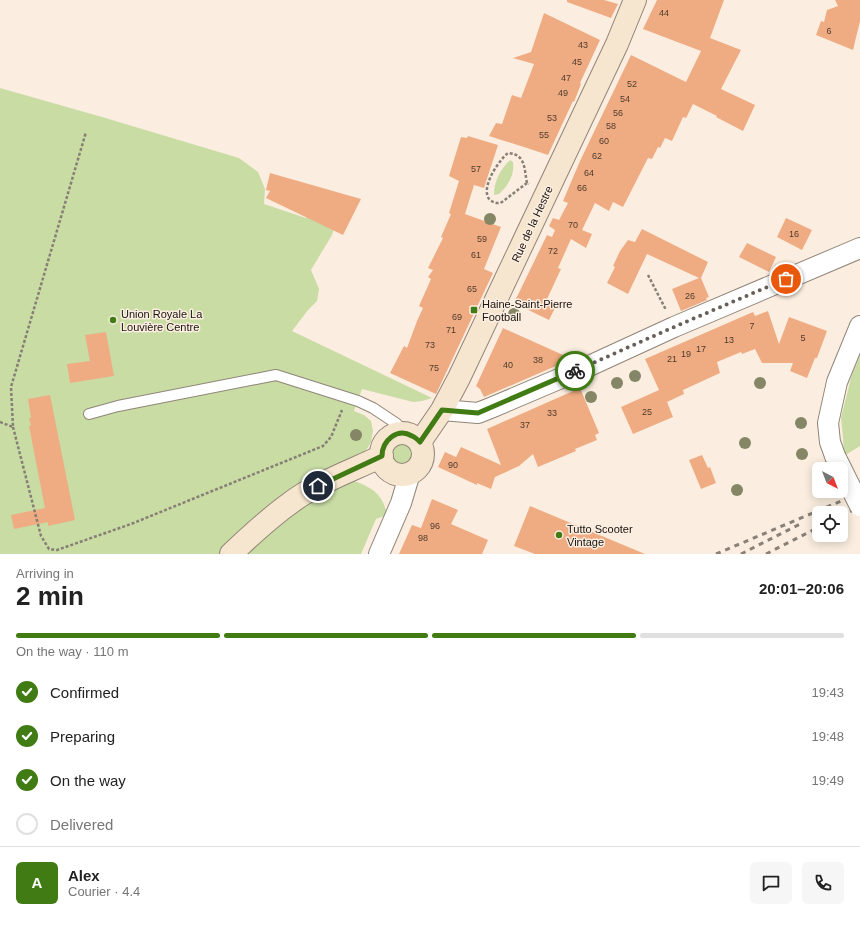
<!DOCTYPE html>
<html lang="en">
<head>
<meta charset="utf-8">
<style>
	:root { --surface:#fff; --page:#f6f6f6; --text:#222; --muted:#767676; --line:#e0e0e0; --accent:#417b14 }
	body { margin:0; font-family:Helvetica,sans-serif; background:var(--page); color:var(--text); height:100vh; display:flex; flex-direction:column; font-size:15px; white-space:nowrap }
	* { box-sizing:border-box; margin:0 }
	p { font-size:13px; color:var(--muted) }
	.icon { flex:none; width:22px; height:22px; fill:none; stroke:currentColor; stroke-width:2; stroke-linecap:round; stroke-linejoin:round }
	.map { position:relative; height:554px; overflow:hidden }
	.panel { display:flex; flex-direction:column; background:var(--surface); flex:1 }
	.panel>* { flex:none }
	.needle { width:26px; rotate:138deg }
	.controls { position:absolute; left:812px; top:462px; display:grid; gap:8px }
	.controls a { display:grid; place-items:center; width:36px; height:36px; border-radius:6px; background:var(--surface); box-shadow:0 2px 10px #0003; font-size:20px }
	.pin { position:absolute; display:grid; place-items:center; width:34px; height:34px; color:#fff; margin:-17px; border:2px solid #fff; border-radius:50%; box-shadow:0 1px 4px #0007 }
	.courier { position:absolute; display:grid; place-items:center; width:40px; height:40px; margin:-20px; border:3px solid #417b14; border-radius:50%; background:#fff; color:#222; box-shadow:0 1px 5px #0007 }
	.head em { font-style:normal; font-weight:700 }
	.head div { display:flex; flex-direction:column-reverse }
	.head { display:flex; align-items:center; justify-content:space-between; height:68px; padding:0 16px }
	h1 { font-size:26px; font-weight:700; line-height:30px }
	.bar { display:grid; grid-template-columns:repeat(4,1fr); gap:6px 4px; align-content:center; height:48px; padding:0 16px }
	.bar i { height:5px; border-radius:3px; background:var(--line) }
	.bar .selected { background:var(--accent) }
	.bar p { grid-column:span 4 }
	.line { display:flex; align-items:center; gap:10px; padding:0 16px; border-top:1px solid var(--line) }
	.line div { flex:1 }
	.round { display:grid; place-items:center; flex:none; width:42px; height:42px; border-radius:6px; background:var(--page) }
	ol { padding:0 16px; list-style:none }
	li { display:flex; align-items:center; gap:12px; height:44px }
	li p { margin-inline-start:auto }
	li .icon { padding:4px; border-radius:50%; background:var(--accent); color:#fff; stroke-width:4 }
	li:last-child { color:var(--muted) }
	li i { width:22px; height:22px; border:2px solid var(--line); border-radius:50% }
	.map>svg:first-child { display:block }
	.green { fill:#c8dca4 }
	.building { fill:#efac83 }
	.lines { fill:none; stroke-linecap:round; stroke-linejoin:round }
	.lane-casing { stroke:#908578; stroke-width:12 }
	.street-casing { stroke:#908578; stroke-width:22 }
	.secondary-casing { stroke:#908578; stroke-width:24 }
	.path { stroke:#877f75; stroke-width:2.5; stroke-dasharray:3 2; stroke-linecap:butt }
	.lane { stroke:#fff; stroke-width:10 }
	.street { stroke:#fff; stroke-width:20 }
	.secondary { stroke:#f7e6cf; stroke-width:22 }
	.rail { stroke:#898077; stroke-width:3; stroke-dasharray:5 5; stroke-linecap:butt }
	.street-bridge-casing { stroke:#908578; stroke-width:22; stroke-linecap:butt }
	.street-bridge { stroke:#fff; stroke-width:20 }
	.tree { fill:#848665 }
	.done { stroke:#686058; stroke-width:4; stroke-dasharray:0 7.2 }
	.route { stroke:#417b14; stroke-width:5 }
	.poi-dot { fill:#417b14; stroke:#fbeee0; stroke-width:1.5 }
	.labels { text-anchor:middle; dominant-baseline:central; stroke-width:3; stroke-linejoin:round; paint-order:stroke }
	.number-label { font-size:9px; fill:#4e3a2c }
	.street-label { font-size:11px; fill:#19140f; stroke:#fbeee0 }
	.poi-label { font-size:11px; fill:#19140f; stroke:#fbeee0; text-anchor:start }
</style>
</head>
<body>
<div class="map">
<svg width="860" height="554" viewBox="0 0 860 554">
	<rect width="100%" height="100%" fill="#fbeee0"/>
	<g class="green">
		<path d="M0,88L102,117L239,158L258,172L265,189L264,204L306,218L313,213L337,220L332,235L311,270L319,289L317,301L308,310L292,331L432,398L422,401L413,402L362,389L354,411L364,415L371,421L373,431L371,442L349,479C369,486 383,492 387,515L376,519L361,554H0Z"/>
		<path d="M510,160L513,162C515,174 508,186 499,194L494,195C494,181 500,170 510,160Z"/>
		<path d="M860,355V446L844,456L843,437L841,418L851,378Z"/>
		<circle cx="403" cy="453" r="11"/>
	</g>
	<g class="building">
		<path d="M567,0H604L618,4L611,18L567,2Z"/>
		<path d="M657,0H724L710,38L741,50L721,89L755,105L743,131L716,117L717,116L693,104L686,118L683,117L672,141L665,138L660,148L658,147L652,159L648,158L623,207L613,202L609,211L595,203L582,230L592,234L586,248L571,239L558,268L561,269L547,299L557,304L549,320L514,303L547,235L552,237L555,230L549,226L553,218L559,220L568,203L563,201L580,161L631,55L686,82L701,51L643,29Z"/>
		<path d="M835,0H860V21L853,50L816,35L821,21L824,22L827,10L838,6Z"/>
		<path d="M544,13L600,40L580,83L581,84L574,102L573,101L548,155L527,148L489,136L496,123L502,124L512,95L521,98L534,64L513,58L531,52Z"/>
		<path d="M468,136L498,145L484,188L474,185L465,214L501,227L484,269L493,273L436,394L390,373L404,346L407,348L417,321L423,308L419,306L431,279L428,277L433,270L428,268L443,238L441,237L451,214L449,213L459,181L449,176L461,137L467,138Z"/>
		<path d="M270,173L361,199L343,235L266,198L270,191L266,190Z"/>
		<path d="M786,218L812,230L802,250L777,237Z"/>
		<path d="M642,229L708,262L701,278L709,297L706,298L707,300L681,311L672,289L699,278L647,254L628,294L607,283L615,267L613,266L620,251L628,240L635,242Z"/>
		<path d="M747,243L776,257L769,272L739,257Z"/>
		<path d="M768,311L779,344L789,317L827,331L817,358H815L807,378L790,371L793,363H762L755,349L742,354L741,352L717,362L720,373L683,390L684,394L667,402L673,417L633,434L621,407L659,390L645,359L753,312L755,316Z"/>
		<path d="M503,328L572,359L484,397L480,389L476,386Z"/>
		<path d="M106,332L114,376L70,383L67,364L90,361L85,335Z"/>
		<path d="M580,388L599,433L595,435L597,440L575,449L576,451L538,467L533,454L519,466L495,477L491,489L477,483V485L438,467L445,452L456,457L461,447L501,465L487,429Z"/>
		<path d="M50,395L75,520L48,526V522L14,529L11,515L45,508L29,426H31L29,418H31L28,399Z"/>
		<path d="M702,455L708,468L710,467L716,483L701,489L689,460Z"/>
		<path d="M432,499L458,510L451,524L488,540L482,554H399L412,525L421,528Z"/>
		<path d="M530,506L645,554H535L514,546Z"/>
	</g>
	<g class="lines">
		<defs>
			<path id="lane" d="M89,414L118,406L276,375L358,401L373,408L397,424V434"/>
			<g id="street">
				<path d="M442,410L478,413L493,407L587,367L674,327L860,248"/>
				<path d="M835,456L830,442L828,423L837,382L860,326"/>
				<path d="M379,554L401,503L410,473"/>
			</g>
			<g id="secondary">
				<circle cx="402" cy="454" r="21"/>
				<path d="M420,442L442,410L459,378L617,44L635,0"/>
				<path d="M231,554C250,536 268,519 289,504C316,483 351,471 382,456"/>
			</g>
		</defs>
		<use href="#lane" class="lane-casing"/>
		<use href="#street" class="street-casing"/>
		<use href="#secondary" class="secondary-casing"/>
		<g class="path">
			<path d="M527,183L502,202C498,204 494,203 490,200C479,189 499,160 508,153C526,154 524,169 527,183L529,184"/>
			<path d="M648,275L666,310"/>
			<path d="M0,422L13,427L11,387L86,132"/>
			<path d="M13,427L41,536L49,549L57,550L131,524L323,446L331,437L342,410"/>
		</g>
		<use href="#lane" class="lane"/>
		<use href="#street" class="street"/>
		<use href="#secondary" class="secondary"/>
		<g class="rail">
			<path d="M841,516L860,507"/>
			<path d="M716,554L860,493"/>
			<path d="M741,554L802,523"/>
			<path d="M766,554L819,527"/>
		</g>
		<defs>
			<path id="street-bridge" d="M835,456L860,506"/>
		</defs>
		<use href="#street-bridge" class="street-bridge-casing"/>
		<use href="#street-bridge" class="street-bridge"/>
	</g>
	<g class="tree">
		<circle cx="490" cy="219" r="6"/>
		<circle cx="514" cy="314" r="6"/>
		<circle cx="635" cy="376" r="6"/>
		<circle cx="617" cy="383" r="6"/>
		<circle cx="760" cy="383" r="6"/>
		<circle cx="591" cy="397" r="6"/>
		<circle cx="801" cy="423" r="6"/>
		<circle cx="356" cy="435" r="6"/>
		<circle cx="745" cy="443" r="6"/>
		<circle cx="802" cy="454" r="6"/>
		<circle cx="737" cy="490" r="6"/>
	</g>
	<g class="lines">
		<path class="done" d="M575,371L674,327L786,279"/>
		<path class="route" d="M318,486L382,456C382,441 397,427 412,436C415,437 418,440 420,442L442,410L478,413L575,371"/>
	</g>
	<g class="poi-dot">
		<rect x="470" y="306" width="8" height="8" rx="2"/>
		<circle cx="113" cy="320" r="4"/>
		<circle cx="559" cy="535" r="4"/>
	</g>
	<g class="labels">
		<g class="number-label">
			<text x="664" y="13">44</text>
			<text x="829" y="31">6</text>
			<text x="583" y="45">43</text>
			<text x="577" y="62">45</text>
			<text x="566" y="78">47</text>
			<text x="632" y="84">52</text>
			<text x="563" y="93">49</text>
			<text x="625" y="99">54</text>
			<text x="618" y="113">56</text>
			<text x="552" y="118">53</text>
			<text x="611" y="126">58</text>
			<text x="544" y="135">55</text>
			<text x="604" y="141">60</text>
			<text x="597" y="156">62</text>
			<text x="476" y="169">57</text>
			<text x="589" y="173">64</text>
			<text x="582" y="188">66</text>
			<text x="573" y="225">70</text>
			<text x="794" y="234">16</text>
			<text x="482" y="239">59</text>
			<text x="553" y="251">72</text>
			<text x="476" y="255">61</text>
			<text x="472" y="289">65</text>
			<text x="690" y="296">26</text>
			<text x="457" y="317">69</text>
			<text x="752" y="326">7</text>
			<text x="451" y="330">71</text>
			<text x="803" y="338">5</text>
			<text x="729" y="340">13</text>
			<text x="430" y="345">73</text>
			<text x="701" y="349">17</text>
			<text x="686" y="354">19</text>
			<text x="672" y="359">21</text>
			<text x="538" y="360">38</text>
			<text x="508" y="365">40</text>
			<text x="434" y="368">75</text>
			<text x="647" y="412">25</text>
			<text x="552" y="413">33</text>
			<text x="525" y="425">37</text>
			<text x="453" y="465">90</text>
			<text x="435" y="526">96</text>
			<text x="423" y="538">98</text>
		</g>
		<g class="street-label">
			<text transform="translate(532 224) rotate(-65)">Rue de la Hestre</text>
		</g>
		<g class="poi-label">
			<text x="482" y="304">Haine-Saint-Pierre<tspan x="482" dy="13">Football</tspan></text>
			<text x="121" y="314">Union Royale La<tspan x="121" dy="13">Louvière Centre</tspan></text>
			<text x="567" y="529">Tutto Scooter<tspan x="567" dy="13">Vintage</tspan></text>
		</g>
	</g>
</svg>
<div class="controls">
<a><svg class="needle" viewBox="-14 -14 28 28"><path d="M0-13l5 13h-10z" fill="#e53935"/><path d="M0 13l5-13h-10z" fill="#767676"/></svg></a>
<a><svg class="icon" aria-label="locate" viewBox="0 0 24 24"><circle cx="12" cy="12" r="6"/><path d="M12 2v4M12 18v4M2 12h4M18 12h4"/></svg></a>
</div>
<div class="pin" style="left:786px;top:279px;background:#ea580c"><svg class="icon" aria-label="bag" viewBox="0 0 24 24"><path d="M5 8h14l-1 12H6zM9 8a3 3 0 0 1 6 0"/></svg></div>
<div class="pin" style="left:318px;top:486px;background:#1f2937"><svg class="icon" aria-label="home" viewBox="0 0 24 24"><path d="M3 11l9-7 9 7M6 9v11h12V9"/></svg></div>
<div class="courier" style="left:575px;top:371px"><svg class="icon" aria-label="bike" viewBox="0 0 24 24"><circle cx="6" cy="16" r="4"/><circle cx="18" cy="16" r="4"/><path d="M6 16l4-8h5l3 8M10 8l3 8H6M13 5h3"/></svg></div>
</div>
<section class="panel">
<div class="head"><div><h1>2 min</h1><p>Arriving in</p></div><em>20:01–20:06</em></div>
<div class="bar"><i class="selected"></i><i class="selected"></i><i class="selected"></i><i></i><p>On the way · 110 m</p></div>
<ol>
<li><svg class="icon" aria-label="check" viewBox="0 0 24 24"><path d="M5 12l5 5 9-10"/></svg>Confirmed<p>19:43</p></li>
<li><svg class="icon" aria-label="check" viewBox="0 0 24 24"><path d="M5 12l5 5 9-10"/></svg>Preparing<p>19:48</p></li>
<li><svg class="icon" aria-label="check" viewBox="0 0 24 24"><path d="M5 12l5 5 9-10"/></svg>On the way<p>19:49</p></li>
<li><i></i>Delivered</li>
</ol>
<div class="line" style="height:72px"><b class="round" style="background:var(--accent);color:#fff">A</b><div><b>Alex</b><p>Courier · 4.4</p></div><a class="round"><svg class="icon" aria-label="chat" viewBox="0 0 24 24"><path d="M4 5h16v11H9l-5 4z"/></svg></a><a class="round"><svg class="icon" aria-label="phone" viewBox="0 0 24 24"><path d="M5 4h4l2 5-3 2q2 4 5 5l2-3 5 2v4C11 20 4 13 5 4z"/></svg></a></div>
</section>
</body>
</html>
